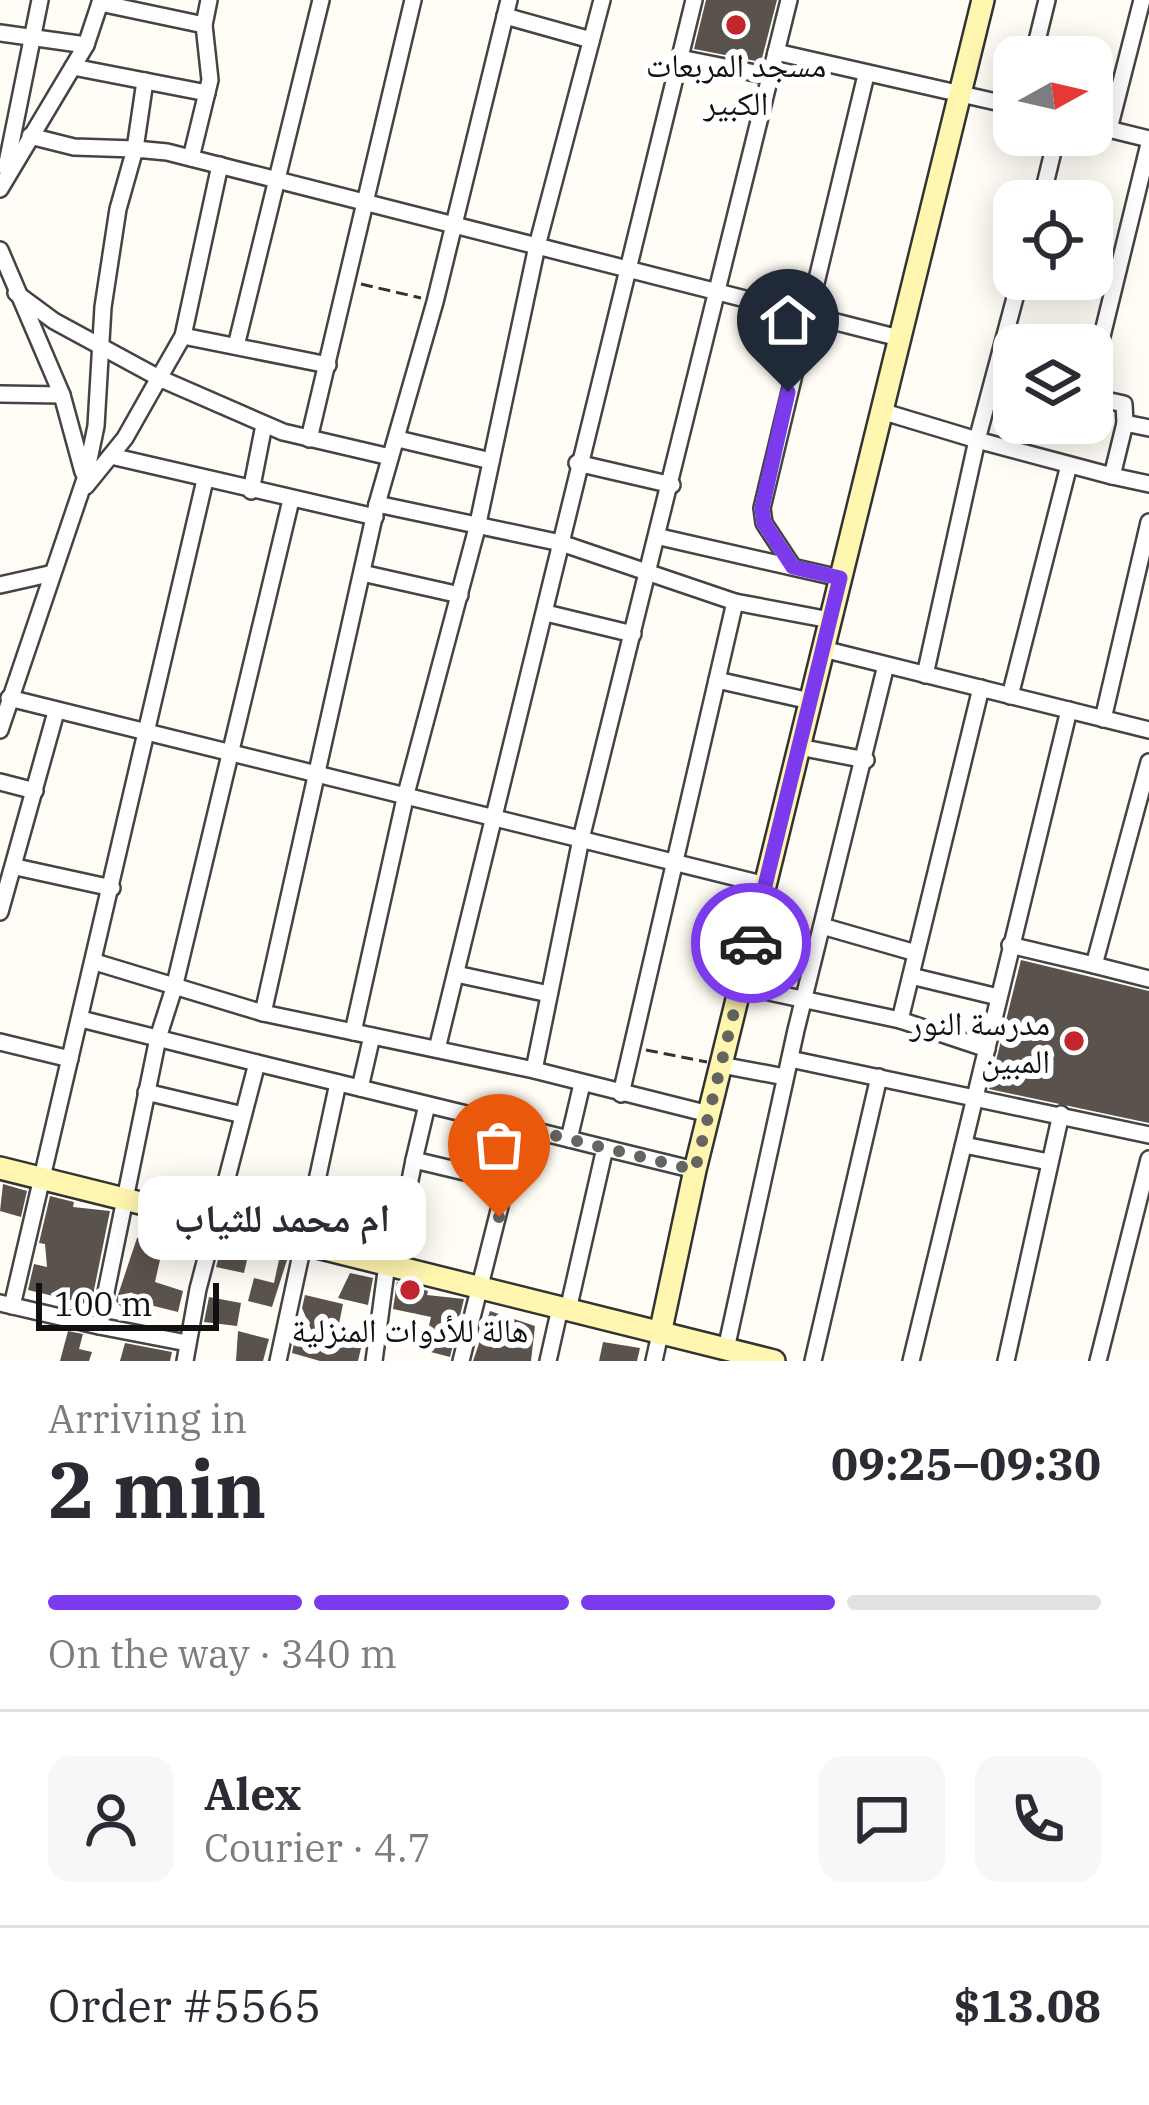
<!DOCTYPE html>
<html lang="en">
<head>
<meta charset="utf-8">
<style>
	:root { --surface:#fff; --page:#f7f7f7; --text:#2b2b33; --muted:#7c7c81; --line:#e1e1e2; --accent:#7c3aed }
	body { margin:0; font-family:"IBM Plex Serif","Noto Naskh Arabic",serif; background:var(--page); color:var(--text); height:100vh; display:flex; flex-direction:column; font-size:45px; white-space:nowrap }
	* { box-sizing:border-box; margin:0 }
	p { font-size:39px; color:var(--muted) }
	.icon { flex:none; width:66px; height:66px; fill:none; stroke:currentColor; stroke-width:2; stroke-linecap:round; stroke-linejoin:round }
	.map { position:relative; height:1361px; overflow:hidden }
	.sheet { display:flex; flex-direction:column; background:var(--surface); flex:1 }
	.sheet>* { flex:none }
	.needle { width:78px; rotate:82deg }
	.controls { position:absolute; left:993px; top:36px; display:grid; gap:24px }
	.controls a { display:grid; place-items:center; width:120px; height:120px; border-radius:24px; background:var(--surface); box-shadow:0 6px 30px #0003; font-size:60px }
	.scale { position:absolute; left:36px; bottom:30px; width:183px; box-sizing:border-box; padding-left:12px; border:6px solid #111; border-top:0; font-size:33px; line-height:42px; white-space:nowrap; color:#111; -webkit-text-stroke:9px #fff; paint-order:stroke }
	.pin { position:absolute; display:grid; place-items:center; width:102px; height:102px; color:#fff; margin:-123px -51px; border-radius:50% 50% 50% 0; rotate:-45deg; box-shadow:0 0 12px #0007 }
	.pin .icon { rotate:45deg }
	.courier { position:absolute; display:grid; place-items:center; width:120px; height:120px; margin:-60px; border:9px solid #7c3aed; border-radius:50%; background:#fff; color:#222; box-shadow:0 3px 15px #0007 }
	.bubble { position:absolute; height:84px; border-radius:24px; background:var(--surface); box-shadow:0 6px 30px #0003; font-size:39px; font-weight:700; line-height:84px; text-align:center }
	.head em { font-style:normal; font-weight:700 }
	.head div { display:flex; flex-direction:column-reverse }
	.head { display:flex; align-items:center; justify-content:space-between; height:204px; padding:0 48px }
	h1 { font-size:78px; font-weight:700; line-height:90px }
	.bar { display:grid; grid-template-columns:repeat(4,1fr); gap:18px 12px; align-content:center; height:144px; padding:0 48px }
	.bar i { height:15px; border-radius:9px; background:var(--line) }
	.bar .current { background:var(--accent) }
	.bar p { grid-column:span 4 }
	.line { display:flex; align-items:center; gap:30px; padding:0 48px; border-top:3px solid var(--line) }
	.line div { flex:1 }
	.round { display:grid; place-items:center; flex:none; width:126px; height:126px; border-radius:24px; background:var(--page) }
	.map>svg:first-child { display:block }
	.building { fill:#5a524d }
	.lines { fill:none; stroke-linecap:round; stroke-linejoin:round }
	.street-casing { stroke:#444; stroke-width:20 }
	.secondary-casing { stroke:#333; stroke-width:26 }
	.path { stroke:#333; stroke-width:3; stroke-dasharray:12 6; stroke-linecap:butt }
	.street { stroke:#fff; stroke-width:15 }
	.secondary { stroke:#fff6b0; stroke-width:21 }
	.done { stroke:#646461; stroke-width:12; stroke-dasharray:0 21.6 }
	.route { stroke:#7c3aed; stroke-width:15 }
	.poi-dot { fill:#c4262e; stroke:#fff; stroke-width:4.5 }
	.labels { text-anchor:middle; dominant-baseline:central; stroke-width:12; stroke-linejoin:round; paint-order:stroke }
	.poi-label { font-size:33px; fill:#111; stroke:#fff }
</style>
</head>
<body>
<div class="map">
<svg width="1149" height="1361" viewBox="0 0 1149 1361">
	<rect width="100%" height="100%" fill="#fffdf5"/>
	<g class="building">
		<path d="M706,0H777L761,62L694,49Z"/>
		<path d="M1021,960L1149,991V1123L989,1089Z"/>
		<path d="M3,1184L27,1191L21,1217L0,1211Z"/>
		<path d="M50,1196L74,1202L73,1207L110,1211L91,1305L28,1290L34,1264L47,1267L45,1244L39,1243Z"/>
		<path d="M152,1228L197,1234L191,1258L162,1251L155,1282L183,1291L178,1312L142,1303L139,1315L124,1311L116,1301L137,1238L150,1237Z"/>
		<path d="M223,1241L250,1247L244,1273L216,1267Z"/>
		<path d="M280,1255L288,1257L272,1307L248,1301L254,1278L274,1283Z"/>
		<path d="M350,1273L373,1278L368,1305L338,1298Z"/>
		<path d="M397,1282L428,1291L427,1295L464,1299L450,1357L423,1350L431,1317L393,1309Z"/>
		<path d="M305,1295L343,1304L339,1324L365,1331L358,1361H320L292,1353L297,1328L312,1332L302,1308Z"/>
		<path d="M209,1297L241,1303L237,1326L204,1322Z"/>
		<path d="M490,1311L535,1326L531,1361H473Z"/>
		<path d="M68,1331L83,1334L79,1349L92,1352L89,1361H60Z"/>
		<path d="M238,1331L269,1339L263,1361H236Z"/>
		<path d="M603,1342L640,1348L637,1361H599Z"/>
		<path d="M125,1343L172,1352L170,1361H120Z"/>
	</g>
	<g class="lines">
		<defs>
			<g id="street">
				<path d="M100,3L204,25"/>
				<path d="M505,16L591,40"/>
				<path d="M0,33L86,45"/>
				<path d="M776,52L1014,106"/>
				<path d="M1033,57L1047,0"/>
				<path d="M680,58L770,76"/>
				<path d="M73,67L207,93"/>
				<path d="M1092,125L1149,139"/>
				<path d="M1109,129L1142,0"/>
				<path d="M30,136L74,147L135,149L145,81"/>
				<path d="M191,158L210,80L204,25L209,0"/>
				<path d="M6,168L40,0"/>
				<path d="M0,189L86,45L101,0"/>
				<path d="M1041,201L1057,135"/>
				<path d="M0,250L62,395L83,472"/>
				<path d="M1020,279L977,440L1112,476L1125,423L1149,428"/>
				<path d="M16,293L54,321L159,378L183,336L220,165"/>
				<path d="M183,336L328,365"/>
				<path d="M236,346L321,0"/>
				<path d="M1092,377L1149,144"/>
				<path d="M0,394L62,395"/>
				<path d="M1092,397L1124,404L1125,423"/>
				<path d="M881,411L977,440L925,675"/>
				<path d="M309,439L413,0"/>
				<path d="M398,439L491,461"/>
				<path d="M111,456L375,517"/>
				<path d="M577,463L672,485"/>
				<path d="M1112,476L1149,484"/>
				<path d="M86,486L125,438L159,378L283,432L390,457"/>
				<path d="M251,491L264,425"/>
				<path d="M377,504L561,543L735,602L830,620"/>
				<path d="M660,537L840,578"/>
				<path d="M793,567L764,523L762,508L866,75"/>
				<path d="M362,573L460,595"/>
				<path d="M0,585L49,574"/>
				<path d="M546,613L633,634"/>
				<path d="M823,649L1149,730"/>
				<path d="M717,680L810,701"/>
				<path d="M1010,696L1069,465"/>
				<path d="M9,698L766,885"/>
				<path d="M1103,719L1149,522"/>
				<path d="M0,730L85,479L96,426L103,307L118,209L135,149L167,152L899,338"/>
				<path d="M799,747L866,760"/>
				<path d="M0,782L35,791"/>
				<path d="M16,867L112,888"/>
				<path d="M0,912L56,712"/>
				<path d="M822,926L916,953"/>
				<path d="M1010,945L1094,965L1149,762"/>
				<path d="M95,962L263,1013L534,1070L709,1114"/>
				<path d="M1094,965L1149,979"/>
				<path d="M456,974L549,994"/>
				<path d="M911,976L998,997"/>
				<path d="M741,986L900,1020L987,1049"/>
				<path d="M263,1013L377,504L435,302L509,0"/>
				<path d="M81,1019L257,1063L198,1289L185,1361"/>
				<path d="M900,1020L981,688"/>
				<path d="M353,1032L406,794L477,528L537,246L602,0"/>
				<path d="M0,1042L70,1059"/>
				<path d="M437,1049L694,0"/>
				<path d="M790,1059L1149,1135"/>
				<path d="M257,1063L569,1139"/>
				<path d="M721,1065L785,1077"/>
				<path d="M534,1070L581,839L789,0"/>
				<path d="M360,1088L372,1036"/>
				<path d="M146,1092L243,1115"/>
				<path d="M621,1094L735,602"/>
				<path d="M964,1145L1049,1162"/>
				<path d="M605,1148L695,1170"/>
				<path d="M414,1160L427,1105"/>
				<path d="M459,1170L471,1115"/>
				<path d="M393,1266L414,1160L507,1182"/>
				<path d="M0,1303L99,1326L158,1038L174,988L291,500"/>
				<path d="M12,1306L205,480"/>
				<path d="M568,1310L605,1148L569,1139L582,1084"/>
				<path d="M99,1326L187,1343"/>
				<path d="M726,1349L796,1030L886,665"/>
				<path d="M278,1361L338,1083"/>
				<path d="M374,1361L387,1264"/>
				<path d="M461,1361L520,1127"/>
				<path d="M548,1361L560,1308"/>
				<path d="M654,1361L660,1334"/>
				<path d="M813,1361L879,1077"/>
				<path d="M911,1361L1069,710"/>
				<path d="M1006,1361L1061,1114"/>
				<path d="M1098,1361L1149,1159"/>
			</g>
			<g id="secondary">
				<path d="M0,1168L774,1361"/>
				<path d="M660,1334L695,1170L983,0"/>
			</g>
		</defs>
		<use href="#street" class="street-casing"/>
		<use href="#secondary" class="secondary-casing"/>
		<g class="path">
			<path d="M361,284L421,298"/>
			<path d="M646,1050L707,1062"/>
		</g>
		<use href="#street" class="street"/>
		<use href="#secondary" class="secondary"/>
	</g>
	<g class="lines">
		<path class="done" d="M499,1217L520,1127L695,1170L751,943"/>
		<path class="route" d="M751,943L840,578L793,567L764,523L762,508L788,392"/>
	</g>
	<g class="poi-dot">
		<circle cx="736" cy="25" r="12"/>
		<circle cx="1074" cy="1041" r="12"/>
		<circle cx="410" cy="1290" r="12"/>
	</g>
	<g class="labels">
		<g class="poi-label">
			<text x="736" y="64">مسجد المربعات<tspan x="736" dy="38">الكبير</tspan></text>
			<text x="1050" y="1022" text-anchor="end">مدرسة النور<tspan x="1050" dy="38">المبين</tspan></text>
			<text x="410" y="1329">هالة للأدوات المنزلية</text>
		</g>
	</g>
</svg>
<div class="controls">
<a><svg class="needle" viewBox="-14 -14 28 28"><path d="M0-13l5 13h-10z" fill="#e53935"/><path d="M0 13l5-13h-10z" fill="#7c7c81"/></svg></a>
<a><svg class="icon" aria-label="locate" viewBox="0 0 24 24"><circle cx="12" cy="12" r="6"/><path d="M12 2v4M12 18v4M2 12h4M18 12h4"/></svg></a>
<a><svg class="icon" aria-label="layers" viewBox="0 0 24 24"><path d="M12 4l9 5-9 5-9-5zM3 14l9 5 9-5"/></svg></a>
</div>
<div class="scale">100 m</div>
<div class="pin" style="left:499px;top:1217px;background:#ea580c"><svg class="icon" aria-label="bag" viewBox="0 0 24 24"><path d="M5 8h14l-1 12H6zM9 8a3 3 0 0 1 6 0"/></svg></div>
<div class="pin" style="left:788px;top:392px;background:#1f2937"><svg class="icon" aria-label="home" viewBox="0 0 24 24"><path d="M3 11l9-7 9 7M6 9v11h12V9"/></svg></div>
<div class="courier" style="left:751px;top:943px"><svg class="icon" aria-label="car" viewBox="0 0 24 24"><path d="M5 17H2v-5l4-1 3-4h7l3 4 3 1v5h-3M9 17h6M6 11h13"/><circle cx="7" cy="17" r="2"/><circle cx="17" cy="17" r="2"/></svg></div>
<div class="bubble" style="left:138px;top:1176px;width:288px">ام محمد للثياب</div>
</div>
<section class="sheet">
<div class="head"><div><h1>2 min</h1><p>Arriving in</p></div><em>09:25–09:30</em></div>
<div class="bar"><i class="current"></i><i class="current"></i><i class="current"></i><i></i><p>On the way · 340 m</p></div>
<div class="line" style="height:216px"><a class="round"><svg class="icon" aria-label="person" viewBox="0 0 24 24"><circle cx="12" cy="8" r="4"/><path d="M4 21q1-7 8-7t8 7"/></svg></a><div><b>Alex</b><p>Courier · 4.7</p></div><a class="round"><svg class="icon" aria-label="chat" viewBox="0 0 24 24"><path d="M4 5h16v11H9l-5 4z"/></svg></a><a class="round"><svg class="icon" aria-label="phone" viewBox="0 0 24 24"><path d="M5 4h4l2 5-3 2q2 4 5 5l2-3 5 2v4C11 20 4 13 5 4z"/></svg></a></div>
<div class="line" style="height:156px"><div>Order #5565</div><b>$13.08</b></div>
</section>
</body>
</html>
